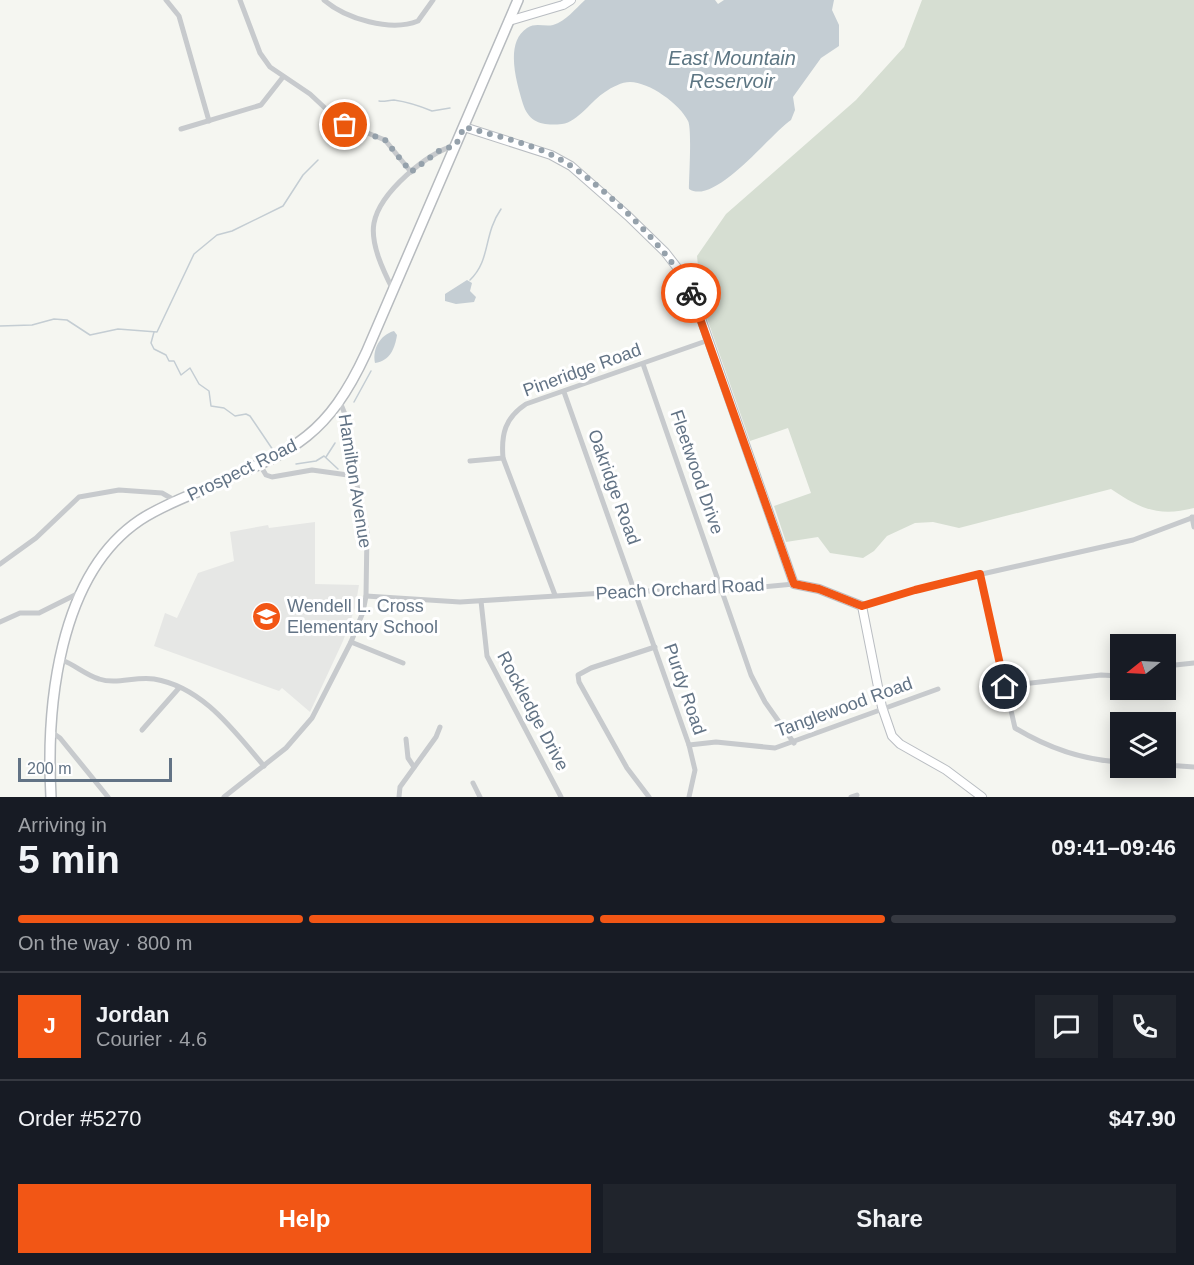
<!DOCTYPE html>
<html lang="en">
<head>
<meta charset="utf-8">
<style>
	:root { --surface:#171b24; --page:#20242c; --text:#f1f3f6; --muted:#9ea1a6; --line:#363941; --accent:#f25615 }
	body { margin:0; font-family:Arial,sans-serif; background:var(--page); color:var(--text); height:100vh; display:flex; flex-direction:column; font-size:22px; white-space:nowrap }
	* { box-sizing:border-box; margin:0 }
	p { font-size:20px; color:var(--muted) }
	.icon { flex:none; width:33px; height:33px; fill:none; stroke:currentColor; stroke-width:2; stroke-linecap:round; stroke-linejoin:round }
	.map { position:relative; height:797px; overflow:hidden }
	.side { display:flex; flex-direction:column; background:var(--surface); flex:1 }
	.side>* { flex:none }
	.needle { width:39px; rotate:252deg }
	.tools { position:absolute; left:1110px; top:634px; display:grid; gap:12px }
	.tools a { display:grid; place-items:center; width:66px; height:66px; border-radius:0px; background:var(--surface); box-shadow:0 3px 15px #0003; font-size:30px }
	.scale { position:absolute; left:18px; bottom:15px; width:154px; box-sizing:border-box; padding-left:6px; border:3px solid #627385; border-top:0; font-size:16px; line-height:21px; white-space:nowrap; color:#627385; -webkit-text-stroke:4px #fff; paint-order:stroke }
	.pin { position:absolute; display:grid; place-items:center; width:51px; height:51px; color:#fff; margin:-26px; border:3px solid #fff; border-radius:50%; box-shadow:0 2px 6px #0007 }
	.courier { position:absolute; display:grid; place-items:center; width:60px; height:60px; margin:-30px; border:4px solid #f25615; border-radius:50%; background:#fff; color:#222; box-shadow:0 2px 8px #0007 }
	.summary em { font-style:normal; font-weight:700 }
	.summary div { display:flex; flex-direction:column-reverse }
	.summary { display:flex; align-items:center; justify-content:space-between; height:102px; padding:0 18px }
	h1 { font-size:39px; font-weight:700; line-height:45px }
	.bar { display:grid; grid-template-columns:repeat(4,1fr); gap:9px 6px; align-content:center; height:72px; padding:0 18px }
	.bar i { height:8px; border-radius:4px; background:var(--line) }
	.bar .current { background:var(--accent) }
	.bar p { grid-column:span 4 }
	.line { display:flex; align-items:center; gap:15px; padding:0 18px; border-top:2px solid var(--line) }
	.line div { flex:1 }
	.round { display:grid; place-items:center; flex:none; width:63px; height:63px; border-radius:0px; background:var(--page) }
	.action { display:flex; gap:12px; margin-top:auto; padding:12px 18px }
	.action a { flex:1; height:69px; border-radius:0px; background:var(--accent); color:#fff; font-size:24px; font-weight:700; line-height:69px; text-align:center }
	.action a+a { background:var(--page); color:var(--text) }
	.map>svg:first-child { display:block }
	.built { fill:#e6e7e5 }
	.green { fill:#d6ded2 }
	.water { fill:#c4cdd3 }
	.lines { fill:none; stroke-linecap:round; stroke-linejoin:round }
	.stream { stroke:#c4cdd3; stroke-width:1.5 }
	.secondary-casing { stroke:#b9bdc2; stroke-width:10 }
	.primary-casing { stroke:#b7bbbf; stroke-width:12 }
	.street { stroke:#c7cacd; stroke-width:5 }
	.secondary { stroke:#fff; stroke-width:8 }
	.primary { stroke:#fff; stroke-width:9 }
	.done { stroke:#95a1ab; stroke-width:6; stroke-dasharray:0 10.8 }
	.route { stroke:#f25615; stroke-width:8 }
	.labels { text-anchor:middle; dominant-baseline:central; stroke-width:6; stroke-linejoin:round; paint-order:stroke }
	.street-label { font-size:18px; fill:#627385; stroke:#fff }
	.poi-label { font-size:18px; fill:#627385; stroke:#fff; text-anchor:start }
	.water-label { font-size:20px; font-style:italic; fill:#5d7683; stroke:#fff }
</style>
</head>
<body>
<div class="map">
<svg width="1194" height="797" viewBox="0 0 1194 797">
	<rect width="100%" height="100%" fill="#f5f6f1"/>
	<path class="built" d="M315,522V584L359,585L355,608L343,641L310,712L282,688L279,691L154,646L165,613L177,618L198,573L234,561L230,532L268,525L269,528Z"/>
	<path class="green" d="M922,0H1194V508C1159,517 1140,509 1111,489L959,528L933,522L915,523L887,536L874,551L863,558L830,553L818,537L786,542L774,506L811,493L788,428L750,441L702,304L697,256L726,214L856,100L904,47Z"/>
	<g class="water">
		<path d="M585,0H715L718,4L724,0H834L832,10L839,25V46L821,58L793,97L795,110L791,120C770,134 715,206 689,189C689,177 692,128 688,121C680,104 649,82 630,82C622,82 612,87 605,92C592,100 578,122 562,124C543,126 529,123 523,104C517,84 504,43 527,28C536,22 544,27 553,25C566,21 575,9 585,0Z"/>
		<path d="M467,280L472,283L470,291L476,297L474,302L456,304L445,301V294Z"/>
		<path d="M394,331L397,335C395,348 390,361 375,363C372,349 380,335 394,331Z"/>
	</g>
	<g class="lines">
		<g class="stream">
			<path d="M379,101C384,102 389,100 394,100C408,102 420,106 432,111L450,108"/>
			<path d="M470,280C491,260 483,235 501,209"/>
			<path d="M0,326L32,325L54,319L67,320L90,335L118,329L157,332L194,254L217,235L232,231L283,206L303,175L318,160"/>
			<path d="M154,332L151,343L154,349L166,355L169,361H174L181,375L190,368L199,384L209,391L211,406L224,408L235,416L246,414L250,416L273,450"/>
			<path d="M354,402L371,371"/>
			<path d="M326,457L335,443"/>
			<path d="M296,464L316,461L324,456L338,469"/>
		</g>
		<defs>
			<g id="secondary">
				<path d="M509,21L563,5L571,0"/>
				<path d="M464,127L551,155L571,166L628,216L665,252L679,270L696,304L794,584L819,589L862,606L882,707L892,736L900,744L946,770L982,797"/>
			</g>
			<path id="primary" d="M51,797C46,707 58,575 140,520C158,508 178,500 197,492C284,453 323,446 366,353L518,0"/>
		</defs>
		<use href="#secondary" class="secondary-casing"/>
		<use href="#primary" class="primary-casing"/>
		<g class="street">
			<path d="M166,0L179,16L209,121"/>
			<path d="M240,0L260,53L270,67L310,94L340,122L385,140L411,172"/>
			<path d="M324,0C346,19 391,32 418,21L433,0"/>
			<path d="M181,129L261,105L283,77"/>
			<path d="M393,290C384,272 370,244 374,223C380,192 427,153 456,145"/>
			<path d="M643,364L751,675L765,702L794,743"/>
			<path d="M564,392L689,745L695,770L689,797"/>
			<path d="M470,461L503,458"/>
			<path d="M260,465L266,475L272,477L312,470L355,476"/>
			<path d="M1192,517L1194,527"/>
			<path d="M0,564L36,538L79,497L119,490L162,493L176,501"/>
			<path d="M980,574L1015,728C1048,748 1082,760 1120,762"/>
			<path d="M555,595L503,458C501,434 505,418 526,404L709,340"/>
			<path d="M366,596L460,602L636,591H722L794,584"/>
			<path d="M481,601L487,656L561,797"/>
			<path d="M862,606L920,588L1133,540L1194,517"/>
			<path d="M0,622L20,613H39L79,593"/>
			<path d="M351,642L403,663"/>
			<path d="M62,660C75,665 86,675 99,679C117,685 135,676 154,679C203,687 234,731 264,766"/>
			<path d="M1166,666L1194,663"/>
			<path d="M1005,686L1101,675L1120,676"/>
			<path d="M142,730L179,688"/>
			<path d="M50,731L60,738L108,797"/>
			<path d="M406,739L408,758L414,767"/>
			<path d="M689,745L716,742L775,748L938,689"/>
			<path d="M1166,765L1194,767"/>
			<path d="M473,783L480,797"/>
			<path d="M224,797L286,748L312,718L351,642L363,612L366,596L367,532L355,476L349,424L340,402"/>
			<path d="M399,797L400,787L436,737L440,727"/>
			<path d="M649,797L627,768L579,682L578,675L591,668L655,647"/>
			<path d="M851,797L857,795"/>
		</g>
		<use href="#secondary" class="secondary"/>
		<use href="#primary" class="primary"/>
	</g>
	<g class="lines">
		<path class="done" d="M345,125L385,140L411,172L439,151L456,145L464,127C493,135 525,142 552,155C593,174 673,252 691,293"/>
		<path class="route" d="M691,293L794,584L819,589L862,606L915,590L980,574L1005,687"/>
	</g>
	<defs>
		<symbol id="school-disc" viewBox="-11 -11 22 22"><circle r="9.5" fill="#f25615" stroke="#fff"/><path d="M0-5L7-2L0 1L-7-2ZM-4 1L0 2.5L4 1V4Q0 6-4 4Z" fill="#fff"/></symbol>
	</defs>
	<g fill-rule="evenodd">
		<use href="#school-disc" x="250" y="600" width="33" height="33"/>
	</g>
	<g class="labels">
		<g class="street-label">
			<text transform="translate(582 370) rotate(-20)">Pineridge Road</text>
			<text transform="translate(242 470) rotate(-26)">Prospect Road</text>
			<text transform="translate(697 472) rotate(71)">Fleetwood Drive</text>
			<text transform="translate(355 481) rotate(81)">Hamilton Avenue</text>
			<text transform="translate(614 487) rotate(70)">Oakridge Road</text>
			<text transform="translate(680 589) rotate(-3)">Peach Orchard Road</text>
			<text transform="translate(685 689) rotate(71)">Purdy Road</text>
			<text transform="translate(844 707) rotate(-20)">Tanglewood Road</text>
			<text transform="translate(533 711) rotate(62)">Rockledge Drive</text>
		</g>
		<g class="poi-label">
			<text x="287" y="606">Wendell L. Cross<tspan x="287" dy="21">Elementary School</tspan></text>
		</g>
		<g class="water-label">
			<text x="732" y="58">East Mountain<tspan x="732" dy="23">Reservoir</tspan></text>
		</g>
	</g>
</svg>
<div class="tools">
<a><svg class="needle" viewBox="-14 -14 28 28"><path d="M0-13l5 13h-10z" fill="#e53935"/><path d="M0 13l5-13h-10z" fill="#9ea1a6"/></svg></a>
<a><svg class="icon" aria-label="layers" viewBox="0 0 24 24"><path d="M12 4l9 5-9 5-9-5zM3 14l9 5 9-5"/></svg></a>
</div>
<div class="scale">200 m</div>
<div class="pin" style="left:345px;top:125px;background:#ea580c"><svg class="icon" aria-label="bag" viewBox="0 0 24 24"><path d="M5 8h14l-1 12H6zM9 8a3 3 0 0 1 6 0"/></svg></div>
<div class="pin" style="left:1005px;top:687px;background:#1f2937"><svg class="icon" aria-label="home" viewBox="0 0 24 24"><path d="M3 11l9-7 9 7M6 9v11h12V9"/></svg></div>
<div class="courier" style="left:691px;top:293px"><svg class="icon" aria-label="bike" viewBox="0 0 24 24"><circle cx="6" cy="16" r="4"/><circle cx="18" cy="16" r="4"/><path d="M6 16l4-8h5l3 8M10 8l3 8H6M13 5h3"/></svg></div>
</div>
<section class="side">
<div class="summary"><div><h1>5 min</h1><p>Arriving in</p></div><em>09:41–09:46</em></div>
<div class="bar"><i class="current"></i><i class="current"></i><i class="current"></i><i></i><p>On the way · 800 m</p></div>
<div class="line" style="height:108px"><b class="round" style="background:var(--accent);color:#fff">J</b><div><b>Jordan</b><p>Courier · 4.6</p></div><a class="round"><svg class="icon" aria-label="chat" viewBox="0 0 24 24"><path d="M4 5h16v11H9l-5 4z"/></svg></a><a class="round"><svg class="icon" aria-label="phone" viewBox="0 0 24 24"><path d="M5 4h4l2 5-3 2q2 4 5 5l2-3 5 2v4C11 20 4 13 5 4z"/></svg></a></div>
<div class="line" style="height:78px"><div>Order #5270</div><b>$47.90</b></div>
<div class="action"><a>Help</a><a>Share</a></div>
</section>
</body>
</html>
